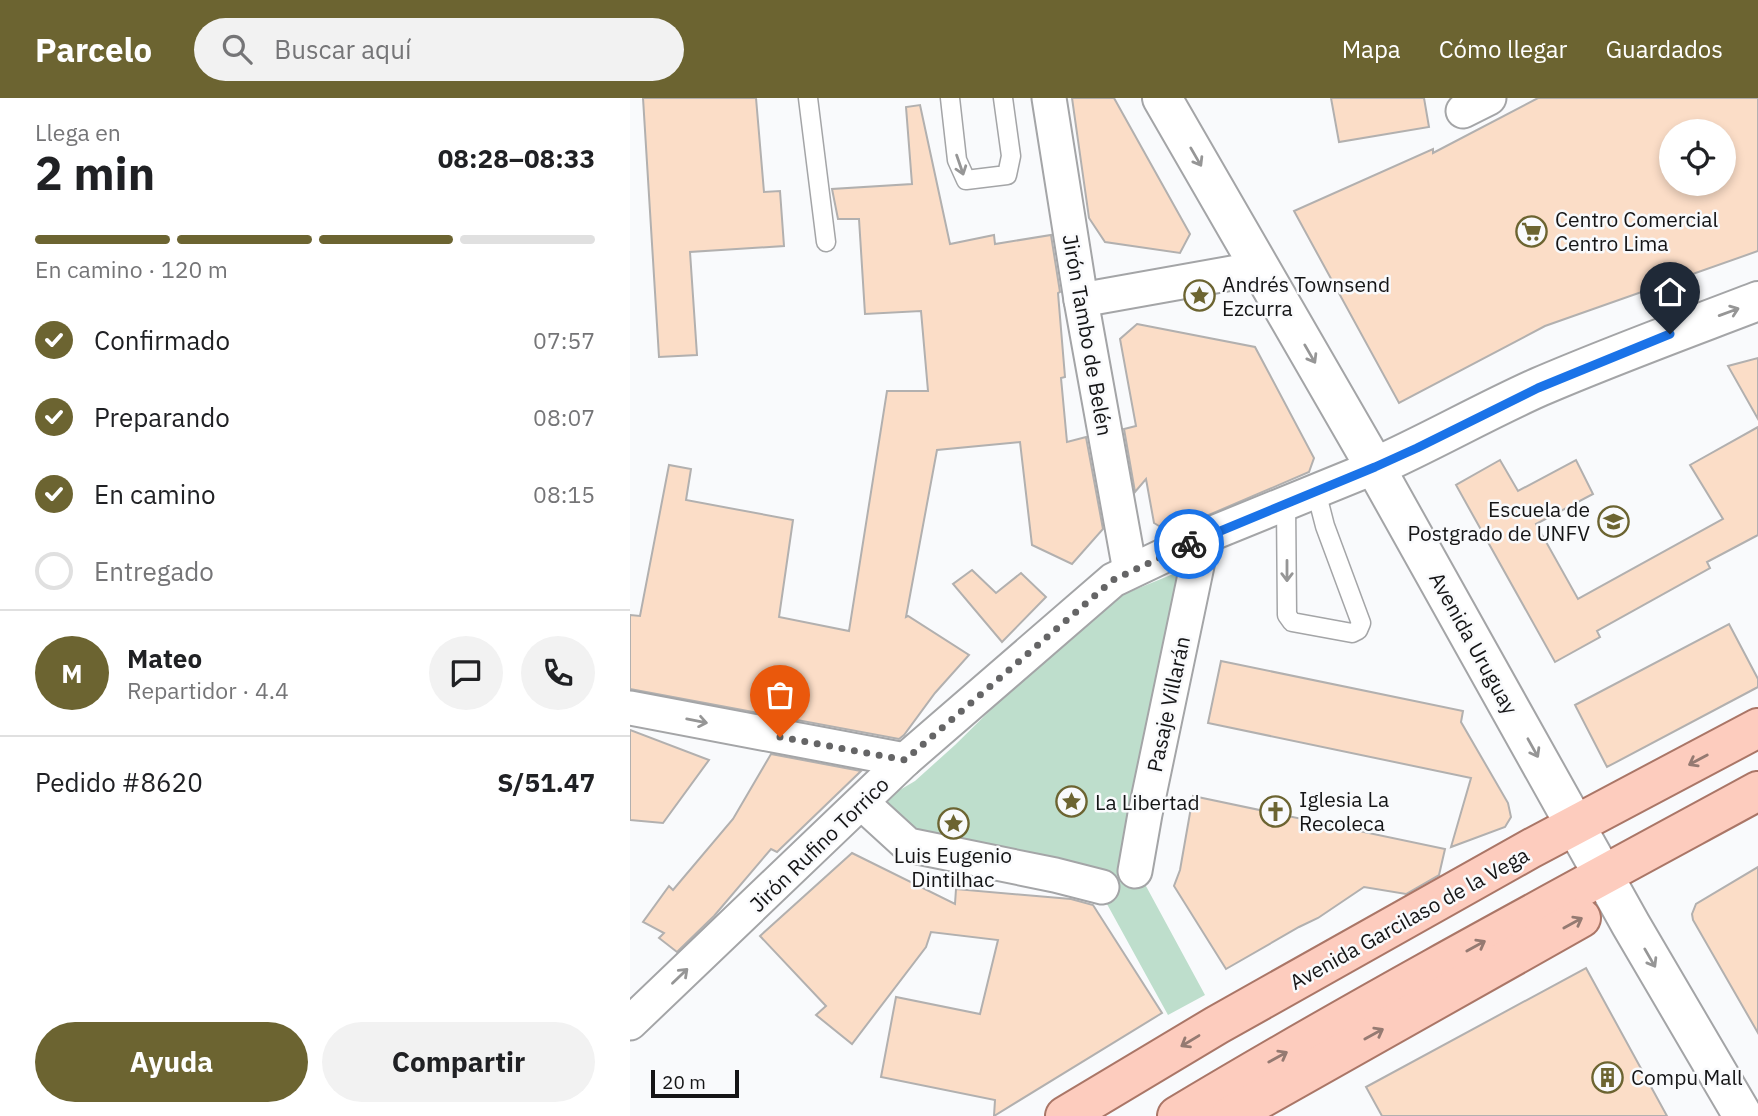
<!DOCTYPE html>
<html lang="es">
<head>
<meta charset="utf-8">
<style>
	:root { --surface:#fff; --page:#f2f2f2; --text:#202124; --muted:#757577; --line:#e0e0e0; --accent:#6c6431 }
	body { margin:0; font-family:"IBM Plex Sans",sans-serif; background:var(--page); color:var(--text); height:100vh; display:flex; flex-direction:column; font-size:26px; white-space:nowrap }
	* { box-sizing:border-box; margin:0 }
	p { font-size:23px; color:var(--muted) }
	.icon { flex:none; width:38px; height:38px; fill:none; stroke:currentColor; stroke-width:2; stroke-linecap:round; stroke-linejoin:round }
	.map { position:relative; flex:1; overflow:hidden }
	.side { display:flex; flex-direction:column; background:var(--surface); width:630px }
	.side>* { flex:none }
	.controls { position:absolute; left:1029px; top:21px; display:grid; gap:14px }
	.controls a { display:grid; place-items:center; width:77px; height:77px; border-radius:50%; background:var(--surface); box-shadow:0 4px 10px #0003; font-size:35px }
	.scale { position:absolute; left:21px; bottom:18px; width:88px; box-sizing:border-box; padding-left:7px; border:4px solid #151516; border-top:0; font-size:19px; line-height:24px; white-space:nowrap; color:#151516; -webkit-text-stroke:5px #f9fafc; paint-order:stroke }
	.pin { position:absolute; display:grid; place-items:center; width:60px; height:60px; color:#fff; margin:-72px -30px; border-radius:50% 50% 50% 0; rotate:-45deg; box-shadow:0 0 7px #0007 }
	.pin .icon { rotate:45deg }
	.courier { position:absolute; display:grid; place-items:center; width:70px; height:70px; margin:-35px; border:5px solid #1a73e8; border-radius:50%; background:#fff; color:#222; box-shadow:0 2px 9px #0007 }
	.headline em { font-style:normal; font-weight:700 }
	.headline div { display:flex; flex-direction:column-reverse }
	.headline { display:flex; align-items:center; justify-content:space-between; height:119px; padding:0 35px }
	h1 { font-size:46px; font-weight:700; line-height:52px }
	.bar { display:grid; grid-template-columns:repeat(4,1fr); gap:10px 7px; align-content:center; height:84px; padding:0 35px }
	.bar i { height:9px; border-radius:5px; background:var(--line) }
	.bar .selected { background:var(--accent) }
	.bar p { grid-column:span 4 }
	.line { display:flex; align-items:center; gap:18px; padding:0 35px; border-top:2px solid var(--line) }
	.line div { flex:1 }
	.round { display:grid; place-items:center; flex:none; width:74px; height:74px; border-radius:37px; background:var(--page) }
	ol { padding:0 35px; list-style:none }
	li { display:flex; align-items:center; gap:21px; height:77px }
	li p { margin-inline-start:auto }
	li .icon { padding:7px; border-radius:50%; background:var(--accent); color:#fff; stroke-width:4 }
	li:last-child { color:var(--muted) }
	li i { width:38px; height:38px; border:4px solid var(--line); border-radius:50% }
	.primary-button { display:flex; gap:14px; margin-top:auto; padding:14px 35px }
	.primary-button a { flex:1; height:80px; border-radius:42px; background:var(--accent); color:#fff; font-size:28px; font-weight:700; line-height:80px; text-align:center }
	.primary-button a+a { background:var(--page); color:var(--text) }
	header { display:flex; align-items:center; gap:42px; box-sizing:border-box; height:98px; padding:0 35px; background:var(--accent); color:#fff }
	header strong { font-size:33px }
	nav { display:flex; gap:38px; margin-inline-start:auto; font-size:24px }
	.search { width:490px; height:63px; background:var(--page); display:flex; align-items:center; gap:18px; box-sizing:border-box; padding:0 24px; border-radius:38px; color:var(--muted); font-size:26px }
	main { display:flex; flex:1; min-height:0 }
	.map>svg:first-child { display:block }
	.green { fill:#bedecc }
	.building { fill:#fbddc7; stroke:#b2b0af; stroke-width:2; fill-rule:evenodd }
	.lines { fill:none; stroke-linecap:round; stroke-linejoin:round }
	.lane-casing { stroke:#a4a5a7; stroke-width:21 }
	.street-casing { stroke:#a4a5a7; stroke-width:37 }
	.secondary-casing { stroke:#a4a5a7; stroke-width:42 }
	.primary-casing { stroke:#aa7667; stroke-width:42 }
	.lane { stroke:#fff; stroke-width:18 }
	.street { stroke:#fff; stroke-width:33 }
	.secondary { stroke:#fff; stroke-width:38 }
	.primary { stroke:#fdccbe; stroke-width:38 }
	.oneway { stroke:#969696 }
	.oneway2 { stroke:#957a72 }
	.done { stroke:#656566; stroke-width:7; stroke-dasharray:0 12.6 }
	.route { stroke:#1a73e8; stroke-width:9 }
	.labels { text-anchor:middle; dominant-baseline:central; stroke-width:5; stroke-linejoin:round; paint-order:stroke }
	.poi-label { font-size:21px; fill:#151516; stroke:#f9fafc; text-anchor:start }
	.street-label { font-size:21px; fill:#151516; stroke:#f9fafc }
</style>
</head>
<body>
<header>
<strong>Parcelo</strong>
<div class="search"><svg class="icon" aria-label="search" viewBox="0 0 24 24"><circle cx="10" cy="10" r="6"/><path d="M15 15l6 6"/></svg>Buscar aquí</div>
<nav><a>Mapa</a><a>Cómo llegar</a><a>Guardados</a></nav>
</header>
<main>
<section class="side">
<div class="headline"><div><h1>2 min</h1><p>Llega en</p></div><em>08:28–08:33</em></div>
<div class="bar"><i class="selected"></i><i class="selected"></i><i class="selected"></i><i></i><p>En camino · 120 m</p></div>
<ol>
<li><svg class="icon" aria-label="check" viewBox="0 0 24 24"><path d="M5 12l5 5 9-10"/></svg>Confirmado<p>07:57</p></li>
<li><svg class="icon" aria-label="check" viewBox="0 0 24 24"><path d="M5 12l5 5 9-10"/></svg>Preparando<p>08:07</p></li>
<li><svg class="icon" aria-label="check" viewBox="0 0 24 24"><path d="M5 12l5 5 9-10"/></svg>En camino<p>08:15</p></li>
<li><i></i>Entregado</li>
</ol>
<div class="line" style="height:126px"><b class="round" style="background:var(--accent);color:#fff">M</b><div><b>Mateo</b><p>Repartidor · 4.4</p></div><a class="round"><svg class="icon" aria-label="chat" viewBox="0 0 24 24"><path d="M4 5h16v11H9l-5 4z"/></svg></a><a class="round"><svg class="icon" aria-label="phone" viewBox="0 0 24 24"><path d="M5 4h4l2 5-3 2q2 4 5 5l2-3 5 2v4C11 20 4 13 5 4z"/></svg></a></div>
<div class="line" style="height:91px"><div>Pedido #8620</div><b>S/51.47</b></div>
<div class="primary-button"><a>Ayuda</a><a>Compartir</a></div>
</section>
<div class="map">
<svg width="1128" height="1018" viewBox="0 0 1128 1018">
	<rect width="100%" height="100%" fill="#f9fafc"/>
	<path class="green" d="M575,463L510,777L575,897L538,917L472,797L279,755L236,712L285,683L325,647L456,518L487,499Z"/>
	<g class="building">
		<path d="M13,0H126L134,94L150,93L154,148L60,154L67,257L29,259Z"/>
		<path d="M442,0H484L560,136L550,155L475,144L459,120Z"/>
		<path d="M701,0H794L799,29L709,44Z"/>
		<path d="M908,0H1128V153L915,228L769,305L664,113L803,51V55ZM1041,33H1094V86H1041Z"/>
		<path d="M290,7L320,146L364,137L365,146L421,137L430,194L428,195L435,279L431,280L437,344L456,339L473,431L442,466L402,447L390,344L307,352L276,519L278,518L339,557L305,595L274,637L269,641L0,591V517L10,518L39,367L61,371L56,402L163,422L149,519L219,533L257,293H298L291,213L235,216L229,121H208L202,91L282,86L276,9Z"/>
		<path d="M507,226L625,249L684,360L679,374L539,434L524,425L516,381L505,394L494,331L506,328L490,241Z"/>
		<path d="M1128,260V321L1098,268Z"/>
		<path d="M1128,329V437L1077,464L1080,470L967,533L970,539L925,564L826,387L870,362L888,393L946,362L963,396L906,426L948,501L1093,421L1060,367Z"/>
		<path d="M342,472L366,495L391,475L416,499L372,544L323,486Z"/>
		<path d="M1099,526L1128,581V589L977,669L945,607Z"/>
		<path d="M591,563L833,613L831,624L878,705L881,719L875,729L821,749L841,680L578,625Z"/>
		<path d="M0,632L79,662L33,725L0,722Z"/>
		<path d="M141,656L231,673L147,754L141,751L84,818L47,854L29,840L34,835L13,824L39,788L43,792L103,721Z"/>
		<path d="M563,698L815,751L809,777L776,796L734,789L688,820L669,829L596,871L544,788L550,772Z"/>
		<path d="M222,755L325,806L326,791L441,801L463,807L532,915L364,1018L365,1002L251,979L266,899L350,916L368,842L301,834L296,849L222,946L186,917L196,908L130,838Z"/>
		<path d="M1128,769V935L1063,822L1062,816L1066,806Z"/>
		<path d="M956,870L1037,1018H752L736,989Z"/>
	</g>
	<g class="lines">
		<defs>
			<g id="lane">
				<path d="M178,0L196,144"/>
				<path d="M320,0L327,62L336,82L377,77L381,58L373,0"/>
				<path d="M656,405L657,517L662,524L722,535L728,532L731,525L695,428L686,393"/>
			</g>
			<g id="street">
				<path d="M419,0L451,202L500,473"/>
				<path d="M833,13L859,0"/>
				<path d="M451,202L630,170"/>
				<path d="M0,610L275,662"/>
				<path d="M232,705L278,747L425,777L472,789"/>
				<path d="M505,773L515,716L573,439"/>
				<path d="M0,925L275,662L483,482L573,439L745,369"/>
			</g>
			<g id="secondary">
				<path d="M532,0L745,369L1001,827L1113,1018"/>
				<path d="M745,369C801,344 853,314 909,289C981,258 1055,231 1128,203"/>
			</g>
			<g id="primary">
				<path d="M435,1018L587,927L900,751L1128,630"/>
				<path d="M547,1018C737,904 933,799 1128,693"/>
				<path d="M600,1018L951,820"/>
			</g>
		</defs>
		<use href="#lane" class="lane-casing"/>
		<use href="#street" class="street-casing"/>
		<use href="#secondary" class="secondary-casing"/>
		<use href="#primary" class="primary-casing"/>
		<use href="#lane" class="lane"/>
		<use href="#street" class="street"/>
		<use href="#secondary" class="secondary"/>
		<use href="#primary" class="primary"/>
	</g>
	<defs><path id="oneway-shaft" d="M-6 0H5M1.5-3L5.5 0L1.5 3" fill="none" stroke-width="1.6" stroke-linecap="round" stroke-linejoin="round" transform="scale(1.75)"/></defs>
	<g class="oneway">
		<use href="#oneway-shaft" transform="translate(566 59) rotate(60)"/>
		<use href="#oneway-shaft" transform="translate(330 67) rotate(71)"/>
		<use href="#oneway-shaft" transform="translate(1099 214) rotate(-20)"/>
		<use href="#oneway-shaft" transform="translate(680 256) rotate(60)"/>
		<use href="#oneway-shaft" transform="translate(657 473) rotate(90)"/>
		<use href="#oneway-shaft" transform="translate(67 623) rotate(11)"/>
		<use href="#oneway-shaft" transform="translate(903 650) rotate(61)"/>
		<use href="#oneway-shaft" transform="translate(1020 860) rotate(60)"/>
		<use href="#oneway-shaft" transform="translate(50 878) rotate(-44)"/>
	</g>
	<g class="oneway2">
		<use href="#oneway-shaft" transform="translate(1068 662) rotate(152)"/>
		<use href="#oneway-shaft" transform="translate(943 825) rotate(-29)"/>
		<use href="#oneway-shaft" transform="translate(846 848) rotate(-29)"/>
		<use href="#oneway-shaft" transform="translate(744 936) rotate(-29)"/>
		<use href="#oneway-shaft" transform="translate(560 943) rotate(149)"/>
		<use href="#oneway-shaft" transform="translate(648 959) rotate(-29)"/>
	</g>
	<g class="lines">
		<path class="done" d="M150,639L275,662L483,482L559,446"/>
		<path class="route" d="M559,446L745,369L787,350L908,290L1040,236"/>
	</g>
	<defs>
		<symbol id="supermarket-ring" viewBox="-11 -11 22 22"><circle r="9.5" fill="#f9fafc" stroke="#6c6431" stroke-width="1.5"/><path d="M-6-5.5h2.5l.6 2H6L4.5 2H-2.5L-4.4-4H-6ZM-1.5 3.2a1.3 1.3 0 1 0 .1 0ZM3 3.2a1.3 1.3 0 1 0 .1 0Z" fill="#6c6431"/></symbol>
		<symbol id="sight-ring" viewBox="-11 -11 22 22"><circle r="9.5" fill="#f9fafc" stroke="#6c6431" stroke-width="1.5"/><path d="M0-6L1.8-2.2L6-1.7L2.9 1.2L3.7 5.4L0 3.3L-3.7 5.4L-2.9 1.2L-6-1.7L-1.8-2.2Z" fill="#6c6431"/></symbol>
		<symbol id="university-ring" viewBox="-11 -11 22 22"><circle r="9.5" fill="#f9fafc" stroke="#6c6431" stroke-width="1.5"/><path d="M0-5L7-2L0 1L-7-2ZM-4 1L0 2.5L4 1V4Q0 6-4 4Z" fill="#6c6431"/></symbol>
		<symbol id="church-ring" viewBox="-11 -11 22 22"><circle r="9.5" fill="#f9fafc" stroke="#6c6431" stroke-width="1.5"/><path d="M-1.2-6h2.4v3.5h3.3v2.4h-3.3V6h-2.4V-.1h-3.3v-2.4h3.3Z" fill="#6c6431"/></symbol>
		<symbol id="building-ring" viewBox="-11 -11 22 22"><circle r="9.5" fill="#f9fafc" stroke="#6c6431" stroke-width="1.5"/><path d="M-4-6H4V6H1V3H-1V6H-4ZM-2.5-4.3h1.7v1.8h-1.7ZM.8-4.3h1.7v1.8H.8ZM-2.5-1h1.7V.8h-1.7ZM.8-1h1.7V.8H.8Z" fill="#6c6431"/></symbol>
	</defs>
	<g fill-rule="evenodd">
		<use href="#supermarket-ring" x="884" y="116" width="35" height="35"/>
		<use href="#sight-ring" x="552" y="180" width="35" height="35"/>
		<use href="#university-ring" x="966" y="406" width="35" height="35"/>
		<use href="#sight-ring" x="424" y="686" width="35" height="35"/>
		<use href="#church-ring" x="628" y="696" width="35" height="35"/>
		<use href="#sight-ring" x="306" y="708" width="35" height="35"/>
		<use href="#building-ring" x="960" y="962" width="35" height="35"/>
	</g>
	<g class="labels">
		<g class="poi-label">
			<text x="925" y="121">Centro Comercial<tspan x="925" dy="24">Centro Lima</tspan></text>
			<text x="592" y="186">Andrés Townsend<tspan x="592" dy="24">Ezcurra</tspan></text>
			<text x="960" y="411" text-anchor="end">Escuela de<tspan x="960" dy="24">Postgrado de UNFV</tspan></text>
			<text x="669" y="701">Iglesia La<tspan x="669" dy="24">Recoleca</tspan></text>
			<text x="465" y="704">La Libertad</text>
			<text x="323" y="757" text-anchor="middle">Luis Eugenio<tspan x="323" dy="24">Dintilhac</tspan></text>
			<text x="1001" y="979">Compu Mall</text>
		</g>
		<g class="street-label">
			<text transform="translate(458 237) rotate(80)">Jirón Tambo de Belén</text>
			<text transform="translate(844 545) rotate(61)">Avenida Uruguay</text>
			<text transform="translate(538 606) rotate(-78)">Pasaje Villarán</text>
			<text transform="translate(189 746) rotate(-44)">Jirón Rufino Torrico</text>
			<text transform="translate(779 820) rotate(-29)">Avenida Garcilaso de la Vega</text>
		</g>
	</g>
</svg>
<div class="controls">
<a><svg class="icon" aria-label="locate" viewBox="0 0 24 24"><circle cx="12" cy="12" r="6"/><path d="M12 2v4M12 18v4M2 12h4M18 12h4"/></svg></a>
</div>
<div class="scale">20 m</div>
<div class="pin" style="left:150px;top:639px;background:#ea580c"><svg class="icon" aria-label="bag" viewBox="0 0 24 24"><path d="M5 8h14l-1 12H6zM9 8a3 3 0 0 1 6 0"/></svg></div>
<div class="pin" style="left:1040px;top:236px;background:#1f2937"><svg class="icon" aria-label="home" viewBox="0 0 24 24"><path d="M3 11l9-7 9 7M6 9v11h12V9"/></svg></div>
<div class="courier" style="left:559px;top:446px"><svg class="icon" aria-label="bike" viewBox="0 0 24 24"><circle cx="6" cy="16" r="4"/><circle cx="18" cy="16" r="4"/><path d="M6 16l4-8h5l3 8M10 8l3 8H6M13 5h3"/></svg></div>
</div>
</main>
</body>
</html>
